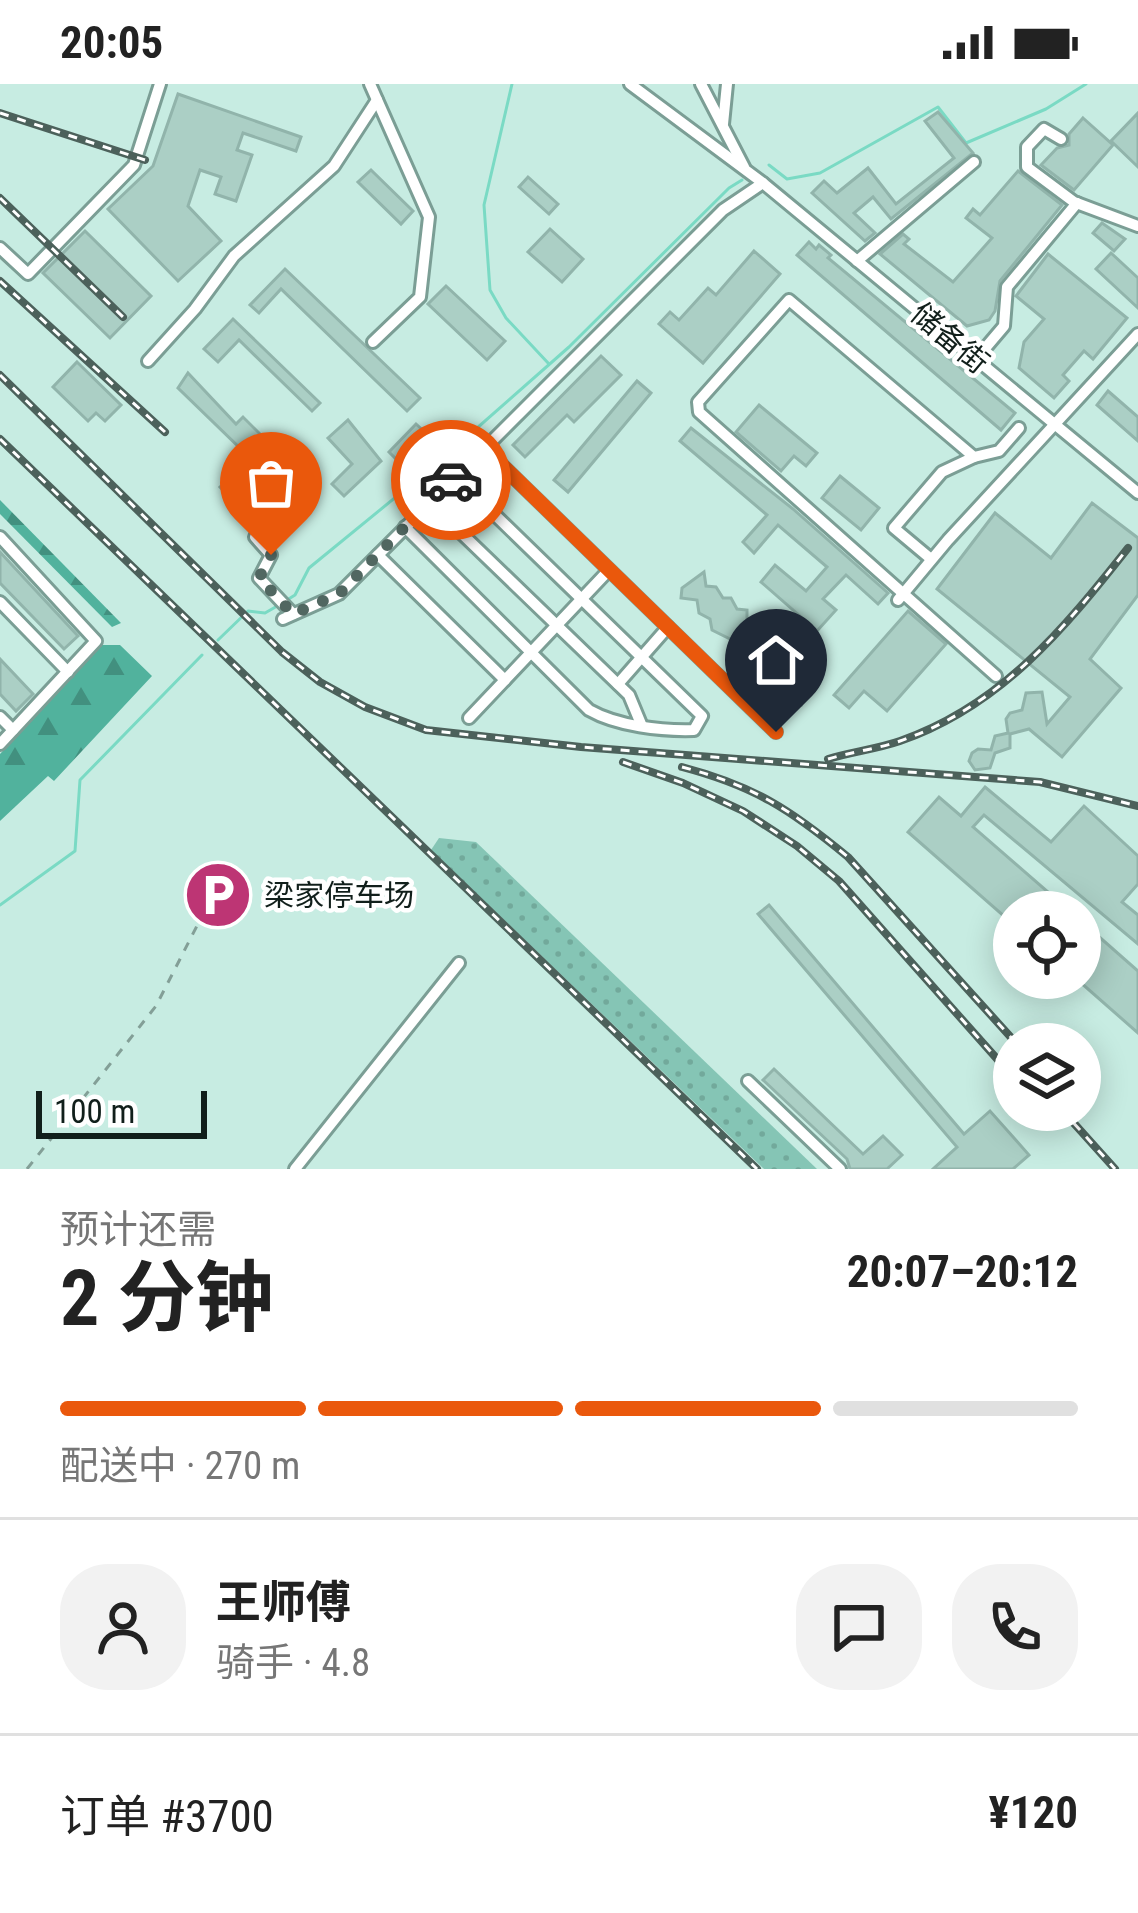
<!DOCTYPE html>
<html lang="zh">
<head>
<meta charset="utf-8">
<style>
	:root { --surface:#fff; --page:#f2f2f2; --text:#222; --muted:#767676; --line:#e0e0e0; --accent:#ea580c }
	body { margin:0; font-family:"Roboto Condensed","Noto Sans SC",sans-serif; background:var(--page); color:var(--text); height:100vh; display:flex; flex-direction:column; font-size:45px; white-space:nowrap }
	* { box-sizing:border-box; margin:0 }
	p { font-size:39px; color:var(--muted) }
	.icon { flex:none; width:66px; height:66px; fill:none; stroke:currentColor; stroke-width:2; stroke-linecap:round; stroke-linejoin:round }
	.map { position:relative; height:1085px; overflow:hidden }
	.side { display:flex; flex-direction:column; background:var(--surface); flex:1 }
	.side>* { flex:none }
	.controls { position:absolute; left:993px; top:807px; display:grid; gap:24px }
	.controls a { display:grid; place-items:center; width:108px; height:108px; border-radius:50%; background:var(--surface); box-shadow:0 6px 30px #0003; font-size:60px }
	.scale { position:absolute; left:36px; bottom:30px; width:171px; box-sizing:border-box; padding-left:12px; border:6px solid #111f1b; border-top:0; font-size:33px; line-height:42px; white-space:nowrap; color:#111f1b; -webkit-text-stroke:9px #fff; paint-order:stroke }
	.pin { position:absolute; display:grid; place-items:center; width:102px; height:102px; color:#fff; margin:-123px -51px; border-radius:50% 50% 50% 0; rotate:-45deg; box-shadow:0 0 12px #0007 }
	.pin .icon { rotate:45deg }
	.courier { position:absolute; display:grid; place-items:center; width:120px; height:120px; margin:-60px; border:9px solid #ea580c; border-radius:50%; background:#fff; color:#222; box-shadow:0 3px 15px #0007 }
	.overview em { font-style:normal; font-weight:700 }
	.overview div { display:flex; flex-direction:column-reverse }
	.overview { display:flex; align-items:center; justify-content:space-between; height:204px; padding:0 60px }
	h1 { font-size:78px; font-weight:700; line-height:90px }
	.bar { display:grid; grid-template-columns:repeat(4,1fr); gap:18px 12px; align-content:center; height:144px; padding:0 60px }
	.bar i { height:15px; border-radius:9px; background:var(--line) }
	.bar .selected { background:var(--accent) }
	.bar p { grid-column:span 4 }
	.line { display:flex; align-items:center; gap:30px; padding:0 60px; border-top:3px solid var(--line) }
	.line div { flex:1 }
	.round { display:grid; place-items:center; flex:none; width:126px; height:126px; border-radius:48px; background:var(--page) }
	.status { display:flex; justify-content:space-between; align-items:center; height:84px; padding:0 60px; background:var(--surface); direction:ltr }
	.status svg { height:33px; fill:currentColor }
	.map>svg:first-child { display:block }
	.green { fill:url(#green-dots) }
	.forest { fill:url(#forest-firs) }
	.lines { fill:none; stroke-linecap:round; stroke-linejoin:round }
	.stream { stroke:#7adac4; stroke-width:3 }
	.building { fill:#abcfc5; stroke:#91b4ab; stroke-width:3 }
	.minor-casing { stroke:#7b9e95; stroke-width:16 }
	.path { stroke:#839f97; stroke-width:3; stroke-dasharray:9 9; stroke-linecap:butt }
	.minor { stroke:#fff; stroke-width:10 }
	.rail-casing { stroke:#4c615b; stroke-width:8 }
	.rail { stroke:#fff; stroke-width:3; stroke-dasharray:9; stroke-linecap:butt }
	.done { stroke:#516761; stroke-width:12; stroke-dasharray:0 21.6 }
	.route { stroke:#ea580c; stroke-width:15 }
	.labels { text-anchor:middle; dominant-baseline:central; stroke-width:9; stroke-linejoin:round; paint-order:stroke }
	.street-label { font-size:30px; fill:#111f1b; stroke:#fff }
	.poi-label { font-size:30px; fill:#111f1b; stroke:#fff; text-anchor:start }
</style>
</head>
<body>
<div class="status"><b>20:05</b><svg viewBox="0 0 49 12"><path d="M0 12V9h3v3zM5 12V6h3v6zM10 12V3h3v9zM15 12V0h3v12zM26 1h20v11H26zM47 4h2v5h-2z"/></svg></div>
<div class="map">
<svg width="1138" height="1085" viewBox="0 0 1138 1085">
	<defs>
		<pattern id="green-dots" width="8" height="8" patternUnits="userSpaceOnUse" patternTransform="scale(3)"><rect width="8" height="8" fill="#85c5b5"/><path d="M2 2h.1M6 6h.1" fill="none" stroke="#72a99b" stroke-width="1.8" stroke-linecap="round"/></pattern>
		<pattern id="forest-firs" width="22" height="20" patternUnits="userSpaceOnUse" patternTransform="scale(3)"><rect width="22" height="20" fill="#51b29d"/><path d="M5 1l3.5 6h-7zM16 11l3.5 6h-7z" fill="#42907f"/></pattern>
	</defs>
	<rect width="100%" height="100%" fill="#c7ece2"/>
	<path class="green" d="M439,754L476,758L817,1085H764L431,766Z"/>
	<g class="forest">
		<path d="M0,416L121,539L112,543L0,430Z"/>
		<path d="M101,561H120L152,592L54,697L48,692L0,737V670Z"/>
	</g>
	<g class="lines">
		<g class="stream">
			<path d="M512,0L484,121L490,206L506,234L549,280"/>
			<path d="M769,81L787,95L820,89L938,23L966,59L1046,25L1086,0"/>
			<path d="M287,516L295,511L309,484L435,381L569,263L729,104L742,96"/>
			<path d="M218,556L248,527L265,529L279,521"/>
			<path d="M0,821L75,767L80,696L202,571"/>
		</g>
	</g>
	<g class="building">
		<path d="M178,10L301,53L296,67L243,49L237,66L252,71L236,117L215,110L221,93L200,86L188,122L221,157L178,197L108,125L153,82Z"/>
		<path d="M938,28L973,69L891,135L873,113L854,129L875,149L865,157L812,109L824,97L837,109L868,84L896,120L954,74L925,37Z"/>
		<path d="M1138,29V83L1111,57Z"/>
		<path d="M1083,34L1113,61L1074,106L1041,81L1057,64L1069,61V50Z"/>
		<path d="M371,86L413,127L401,140L358,98Z"/>
		<path d="M1018,87L1062,121L1000,197L995,227L989,236L967,242L880,170L903,150L909,155L904,160L953,198L992,154L966,134L973,125L980,131Z"/>
		<path d="M528,93L558,120L549,130L519,103Z"/>
		<path d="M1102,139L1125,155L1114,167L1093,149Z"/>
		<path d="M550,145L583,175L562,198L528,168Z"/>
		<path d="M85,147L151,212L110,254L43,189Z"/>
		<path d="M809,158L816,165L819,161L831,171L828,174L1015,329L1001,346L797,171Z"/>
		<path d="M754,167L780,190L703,279L659,240L670,228L679,236L708,204L716,211Z"/>
		<path d="M1111,169L1138,194V224L1096,185Z"/>
		<path d="M1048,170L1127,234L1093,275L1084,267L1063,291L1069,297L1054,314L1019,284L1024,258L1044,235L1016,212Z"/>
		<path d="M285,185L420,314L407,327L281,205L259,229L250,221Z"/>
		<path d="M446,202L505,257L487,276L428,220Z"/>
		<path d="M233,235L320,319L312,327L239,256L218,278L204,265Z"/>
		<path d="M601,272L621,291L574,338L567,331L525,373L513,361Z"/>
		<path d="M77,278L121,321L105,337L96,329L88,337L53,303Z"/>
		<path d="M188,289L236,340L243,333L293,383L277,400L178,304Z"/>
		<path d="M637,297L651,309L568,408L554,396Z"/>
		<path d="M1108,307L1138,333V357L1097,321Z"/>
		<path d="M759,321L817,369L806,382L794,372L781,387L736,348Z"/>
		<path d="M348,336L381,377L344,412L332,400L352,380L328,354Z"/>
		<path d="M416,340L428,351L401,380L389,368Z"/>
		<path d="M691,344L793,425L888,509L878,520L846,491L823,515L836,526L817,547L761,498L775,481L806,507L827,483L778,441L754,469L743,458L767,431L680,357Z"/>
		<path d="M233,391L268,428L255,440L220,403Z"/>
		<path d="M840,392L879,424L861,446L822,414Z"/>
		<path d="M1092,419L1138,454V511L1090,575L1121,604L1062,673L1029,645L1010,650V664L995,669L990,684L975,686L969,677L972,669L978,665L991,666L995,652L1008,649L1006,635L1010,629L1022,626L1026,609L1042,608L1047,640L1070,613L937,505L995,429L1051,474Z"/>
		<path d="M0,468L78,552L64,565L0,499Z"/>
		<path d="M704,488L706,502L716,503L723,514H731L737,525L747,526V539L758,545L760,553L773,559L770,570L783,577L778,584L782,597L801,612V621H793L788,612L781,610L780,601L761,587L758,579L738,567L736,558L712,546L710,535L699,529L697,516L681,514L682,504Z"/>
		<path d="M908,527L946,560L887,627L864,607L849,624L834,611Z"/>
		<path d="M0,575L33,610L16,627L0,610Z"/>
		<path d="M985,703L1051,758L1084,722L1138,772V800L1122,818L1138,831V860L984,731L973,743L1071,828H1014V841L908,748L939,713L961,732Z"/>
		<path d="M769,821L964,1050L990,1027L1029,1071L1013,1085H933L957,1063L758,830Z"/>
		<path d="M1080,836L1138,887V949L1080,898Z"/>
		<path d="M774,985L863,1070L883,1052L902,1071L887,1085H850L847,1075L763,996Z"/>
	</g>
	<g class="lines">
		<defs>
			<g id="minor">
				<path d="M370,0L429,133L420,213L373,258"/>
				<path d="M630,0L763,99L1138,409"/>
				<path d="M701,0L744,83"/>
				<path d="M723,40L727,0"/>
				<path d="M1061,55L1044,45L1027,63V83L1074,118L1138,142"/>
				<path d="M0,164L28,190L134,81L160,0"/>
				<path d="M857,177L974,78"/>
				<path d="M976,275L1004,242L1007,203L1077,119"/>
				<path d="M148,277L195,225L234,172L334,82L377,16"/>
				<path d="M483,363L776,648"/>
				<path d="M429,418L629,611L641,640"/>
				<path d="M405,443L589,626C617,642 661,647 694,646L702,632L455,392"/>
				<path d="M0,453L96,557L0,660"/>
				<path d="M255,453L271,471L259,494L293,530"/>
				<path d="M378,471L505,596"/>
				<path d="M931,475L894,444L942,388L974,373"/>
				<path d="M898,516L948,456L1138,250"/>
				<path d="M0,518L68,588"/>
				<path d="M283,535L339,510L723,126L763,99"/>
				<path d="M996,592L699,328L698,318L789,216L974,373L999,367L1019,344"/>
				<path d="M618,600L668,543"/>
				<path d="M0,633L13,646"/>
				<path d="M469,634L609,486"/>
				<path d="M748,997L840,1085"/>
				<path d="M295,1085L459,879"/>
			</g>
		</defs>
		<use href="#minor" class="minor-casing"/>
		<path class="path" d="M27,1085L156,922L201,834"/>
		<use href="#minor" class="minor"/>
		<defs>
			<g id="rail">
				<path d="M0,29L145,76"/>
				<path d="M0,114L123,233"/>
				<path d="M0,197L165,348"/>
				<path d="M0,291L282,568L320,598L365,623L426,646L581,663L1040,698L1138,722"/>
				<path d="M0,355L757,1085"/>
				<path d="M828,675C851,668 877,665 900,657C1001,622 1064,545 1128,464"/>
				<path d="M623,678L683,699L743,727L797,762L839,797L1014,994"/>
				<path d="M682,683C754,702 790,725 848,773L1017,960"/>
				<path d="M1062,1026L1115,1085"/>
			</g>
		</defs>
		<use href="#rail" class="rail-casing"/>
		<use href="#rail" class="rail"/>
	</g>
	<g class="lines">
		<path class="done" d="M271,471L259,494L293,530L339,510L451,396"/>
		<path class="route" d="M451,396L483,363L776,648"/>
	</g>
	<defs>
		<symbol id="parking-disc" viewBox="-11 -11 22 22"><circle r="9.5" fill="#bd3574" stroke="#fff"/><path d="M-3.5-5.5H1a3.5 3.5 0 0 1 0 7H-1V5.5H-3.5ZM-1-3.4V-.6H.8a1.4 1.4 0 0 0 0-2.8Z" fill="#fff"/></symbol>
	</defs>
	<g fill-rule="evenodd">
		<use href="#parking-disc" x="180" y="773" width="76" height="76"/>
	</g>
	<g class="labels">
		<g class="street-label">
			<text transform="translate(950 254) rotate(40)">储备街</text>
		</g>
		<g class="poi-label">
			<text x="264" y="811">梁家停车场</text>
		</g>
	</g>
</svg>
<div class="controls">
<a><svg class="icon" aria-label="locate" viewBox="0 0 24 24"><circle cx="12" cy="12" r="6"/><path d="M12 2v4M12 18v4M2 12h4M18 12h4"/></svg></a>
<a><svg class="icon" aria-label="layers" viewBox="0 0 24 24"><path d="M12 4l9 5-9 5-9-5zM3 14l9 5 9-5"/></svg></a>
</div>
<div class="scale">100 m</div>
<div class="pin" style="left:271px;top:471px;background:#ea580c"><svg class="icon" aria-label="bag" viewBox="0 0 24 24"><path d="M5 8h14l-1 12H6zM9 8a3 3 0 0 1 6 0"/></svg></div>
<div class="pin" style="left:776px;top:648px;background:#1f2937"><svg class="icon" aria-label="home" viewBox="0 0 24 24"><path d="M3 11l9-7 9 7M6 9v11h12V9"/></svg></div>
<div class="courier" style="left:451px;top:396px"><svg class="icon" aria-label="car" viewBox="0 0 24 24"><path d="M5 17H2v-5l4-1 3-4h7l3 4 3 1v5h-3M9 17h6M6 11h13"/><circle cx="7" cy="17" r="2"/><circle cx="17" cy="17" r="2"/></svg></div>
</div>
<section class="side">
<div class="overview"><div><h1>2 分钟</h1><p>预计还需</p></div><em>20:07–20:12</em></div>
<div class="bar"><i class="selected"></i><i class="selected"></i><i class="selected"></i><i></i><p>配送中 · 270 m</p></div>
<div class="line" style="height:216px"><a class="round"><svg class="icon" aria-label="person" viewBox="0 0 24 24"><circle cx="12" cy="8" r="4"/><path d="M4 21q1-7 8-7t8 7"/></svg></a><div><b>王师傅</b><p>骑手 · 4.8</p></div><a class="round"><svg class="icon" aria-label="chat" viewBox="0 0 24 24"><path d="M4 5h16v11H9l-5 4z"/></svg></a><a class="round"><svg class="icon" aria-label="phone" viewBox="0 0 24 24"><path d="M5 4h4l2 5-3 2q2 4 5 5l2-3 5 2v4C11 20 4 13 5 4z"/></svg></a></div>
<div class="line" style="height:156px"><div>订单 #3700</div><b>¥120</b></div>
</section>
</body>
</html>
